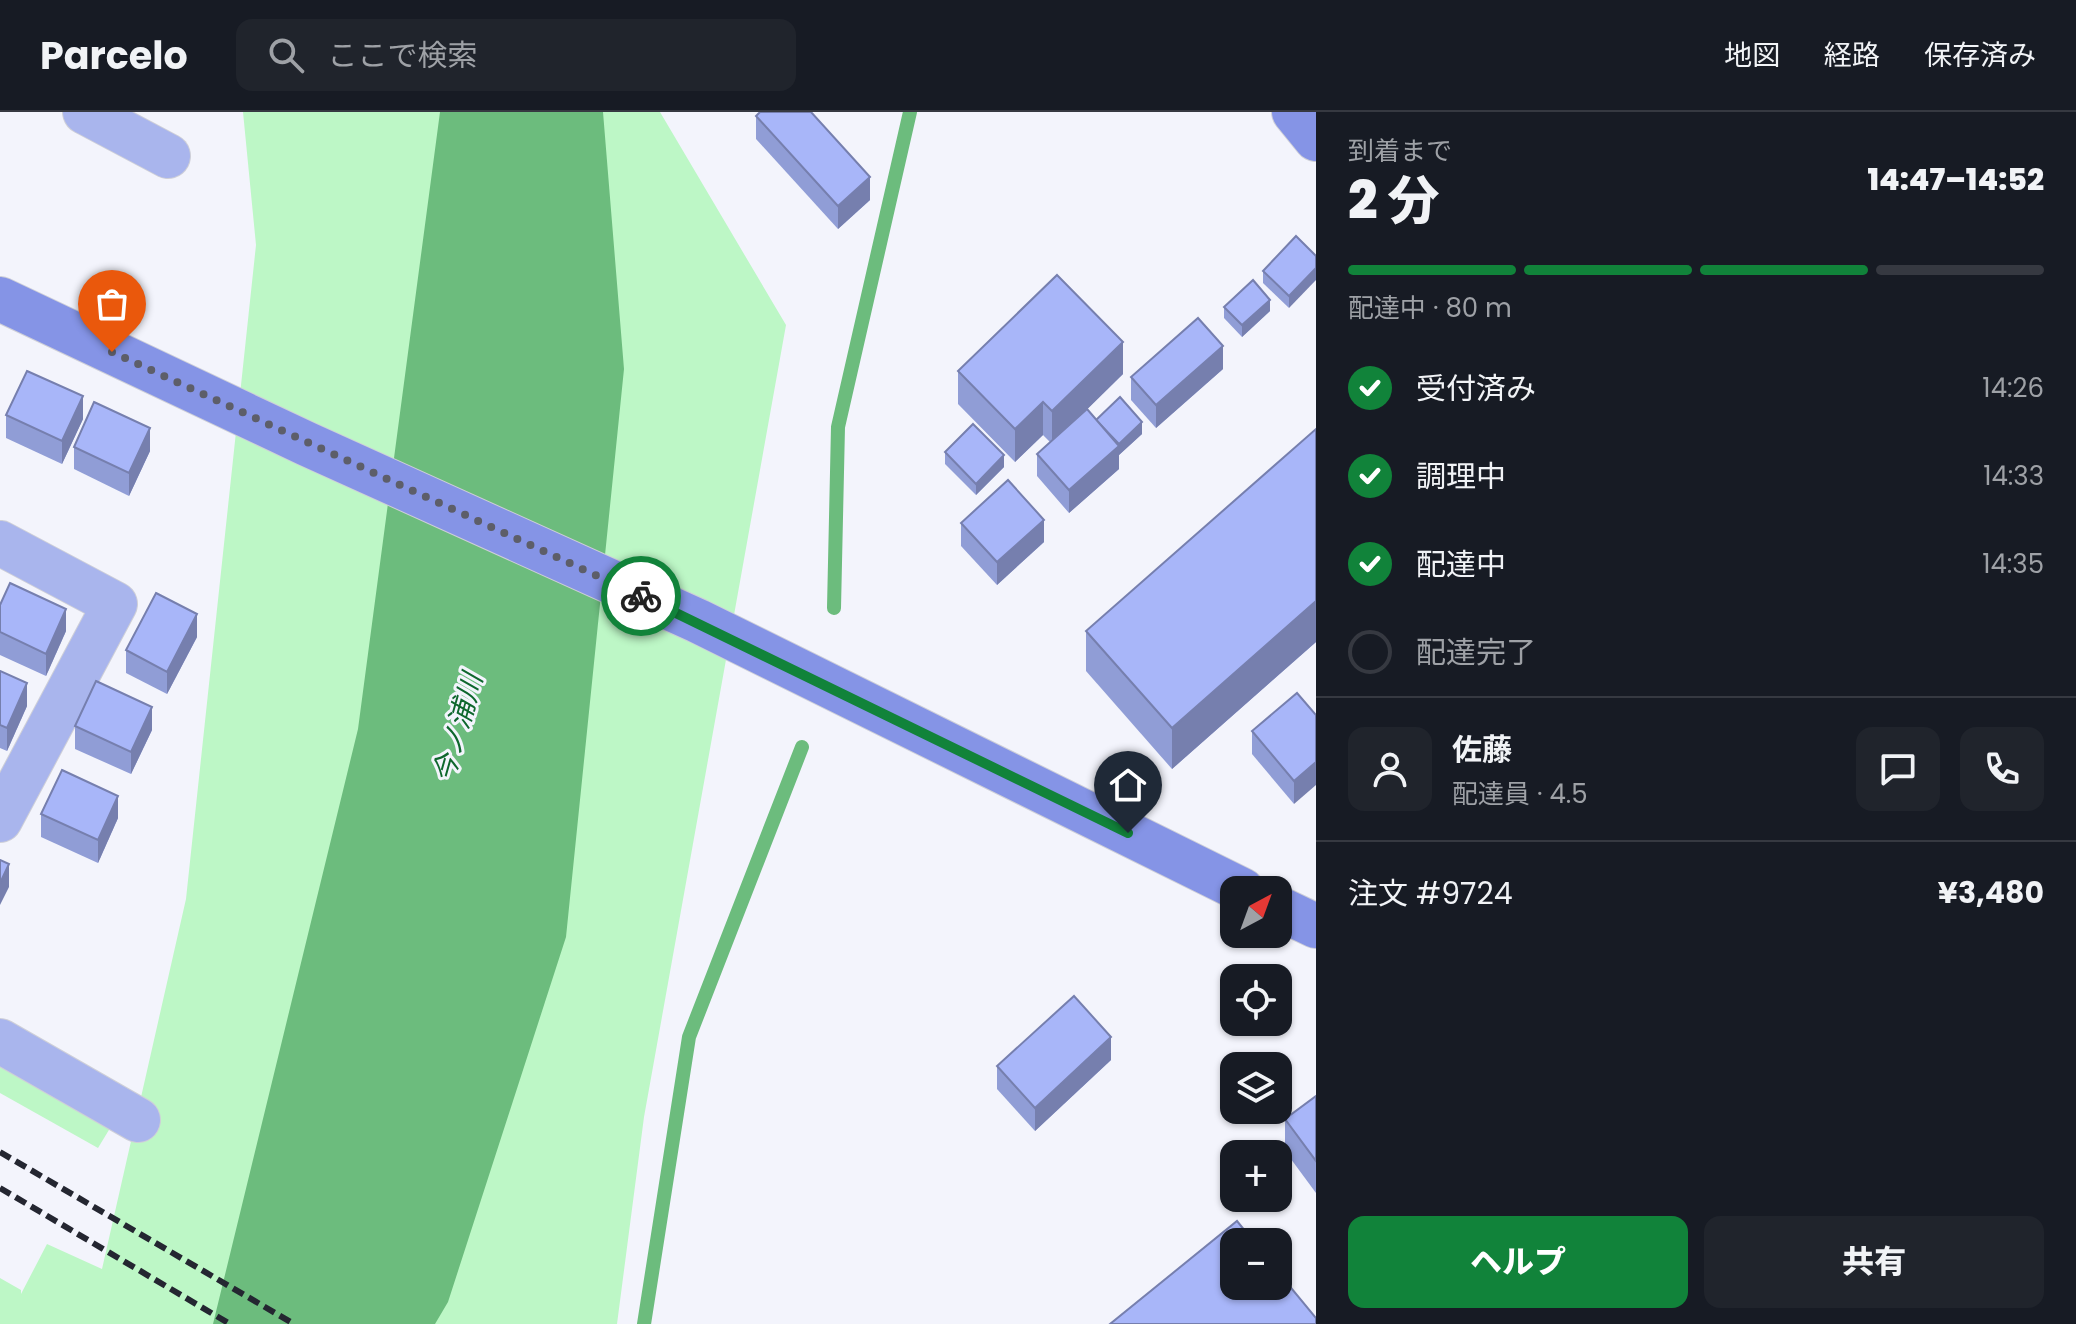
<!DOCTYPE html>
<html lang="ja">
<head>
<meta charset="utf-8">
<style>
	:root { --surface:#171b24; --page:#20242c; --text:#f1f3f6; --muted:#9ea1a6; --line:#363941; --accent:#11833a }
	body { margin:0; font-family:Poppins,"Noto Sans JP",sans-serif; background:var(--page); color:var(--text); height:100vh; display:flex; flex-direction:column; font-size:30px; white-space:nowrap }
	* { box-sizing:border-box; margin:0 }
	p { font-size:26px; color:var(--muted) }
	.icon { flex:none; width:44px; height:44px; fill:none; stroke:currentColor; stroke-width:2; stroke-linecap:round; stroke-linejoin:round }
	.map { position:relative; flex:1; overflow:hidden }
	.drawer { display:flex; flex-direction:column; background:var(--surface); width:760px }
	.drawer>* { flex:none }
	.needle { width:52px; rotate:41deg }
	.controls { position:absolute; left:1220px; top:764px; display:grid; gap:16px }
	.controls a { display:grid; place-items:center; width:72px; height:72px; border-radius:16px; background:var(--surface); box-shadow:0 2px 6px #0004; font-size:40px }
	.pin { position:absolute; display:grid; place-items:center; width:68px; height:68px; color:#fff; margin:-82px -34px; border-radius:50% 50% 50% 0; rotate:-45deg; box-shadow:0 0 8px #0007 }
	.pin .icon { rotate:45deg }
	.courier { position:absolute; display:grid; place-items:center; width:80px; height:80px; margin:-40px; border:6px solid #11833a; border-radius:50%; background:#fff; color:#222; box-shadow:0 2px 10px #0007 }
	.overview em { font-style:normal; font-weight:800 }
	.overview div { display:flex; flex-direction:column-reverse }
	.overview { display:flex; align-items:center; justify-content:space-between; height:136px; padding:0 32px }
	h1 { font-size:52px; font-weight:800; line-height:60px }
	.bar { display:grid; grid-template-columns:repeat(4,1fr); gap:12px 8px; align-content:center; height:96px; padding:0 32px }
	.bar i { height:10px; border-radius:6px; background:var(--line) }
	.bar .active { background:var(--accent) }
	.bar p { grid-column:span 4 }
	.line { display:flex; align-items:center; gap:20px; padding:0 32px; border-top:2px solid var(--line) }
	.line div { flex:1 }
	.round { display:grid; place-items:center; flex:none; width:84px; height:84px; border-radius:16px; background:var(--page) }
	ol { padding:0 32px; list-style:none }
	li { display:flex; align-items:center; gap:24px; height:88px }
	li p { margin-inline-start:auto }
	li .icon { padding:8px; border-radius:50%; background:var(--accent); color:#fff; stroke-width:4 }
	li:last-child { color:var(--muted) }
	li i { width:44px; height:44px; border:4px solid var(--line); border-radius:50% }
	.primary-button { display:flex; gap:16px; margin-top:auto; padding:16px 32px }
	.primary-button a { flex:1; height:92px; border-radius:16px; background:var(--accent); color:#fff; font-size:32px; font-weight:800; line-height:92px; text-align:center }
	.primary-button a+a { background:var(--page); color:var(--text) }
	header { display:flex; align-items:center; gap:48px; box-sizing:border-box; height:112px; padding:0 40px; background:var(--surface); border-bottom:2px solid var(--line) }
	header strong { font-size:38px }
	nav { display:flex; gap:44px; margin-inline-start:auto; font-size:28px }
	.search { width:560px; height:72px; background:var(--page); display:flex; align-items:center; gap:20px; box-sizing:border-box; padding:0 28px; border-radius:16px; color:var(--muted); font-size:30px }
	main { display:flex; flex:1; min-height:0 }
	.map>svg:first-child { display:block }
	.green { fill:#bdf7c6 }
	.water { fill:#6cbc7d }
	.lines { fill:none; stroke-linecap:round; stroke-linejoin:round }
	.stream { stroke:#6cbc7d; stroke-width:14 }
	.minor-casing { stroke:#cecfd8; stroke-width:46 }
	.secondary-casing { stroke:#cecfd8; stroke-width:46 }
	.minor { stroke:#a9b5ed; stroke-width:44 }
	.secondary { stroke:#8594e6; stroke-width:44 }
	.rail { stroke:#242631; stroke-width:6; stroke-dasharray:12 6; stroke-linecap:butt }
	.wall { fill:#909dd6 }
	.shaded-wall { fill:#767fae }
	.building { fill:#a8b6f9; stroke:#767fae; stroke-width:2 }
	.done { stroke:#5d5e69; stroke-width:8; stroke-dasharray:0 14.4 }
	.route { stroke:#11833a; stroke-width:10 }
	.labels { text-anchor:middle; dominant-baseline:central; stroke-width:6; stroke-linejoin:round; paint-order:stroke }
	.water-label { font-size:28px; font-style:italic; fill:#0e672d; stroke:#f3f4fc }
</style>
</head>
<body>
<header>
<strong>Parcelo</strong>
<div class="search"><svg class="icon" aria-label="search" viewBox="0 0 24 24"><circle cx="10" cy="10" r="6"/><path d="M15 15l6 6"/></svg>ここで検索</div>
<nav><a>地図</a><a>経路</a><a>保存済み</a></nav>
</header>
<main>
<div class="map">
<svg width="1316" height="1212" viewBox="0 0 1316 1212">
	<rect width="100%" height="100%" fill="#f3f4fc"/>
	<g class="green">
		<path d="M243,0H660L786,213L644,1005L617,1212H0V1166L21,1178V1182L47,1132L102,1157L186,787L256,133Z"/>
		<path d="M0,929L121,998L98,1036L0,981Z"/>
	</g>
	<path class="water" d="M440,0H603L624,257L566,825L448,1190L435,1212H213L358,617Z"/>
	<g class="lines">
		<g class="stream">
			<path d="M834,496L838,315L910,0"/>
			<path d="M644,1212L689,925L802,635"/>
		</g>
		<defs>
			<g id="minor">
				<path d="M85,0L168,44"/>
				<path d="M0,431L115,492L0,708"/>
				<path d="M0,929L138,1008"/>
			</g>
			<g id="secondary">
				<path d="M1294,0L1316,27"/>
				<path d="M0,187L307,332L698,509L1242,778"/>
				<path d="M1278,796L1316,814"/>
			</g>
		</defs>
		<use href="#minor" class="minor-casing"/>
		<use href="#secondary" class="secondary-casing"/>
		<use href="#minor" class="minor"/>
		<use href="#secondary" class="secondary"/>
		<g class="rail">
			<path d="M0,1040L294,1212"/>
			<path d="M0,1076L230,1212"/>
		</g>
	</g>
	<g class="wall">
		<path d="M756,4L870,88L838,117L756,27Z"/>
		<path d="M1296,124L1289,196L1263,171V159Z"/>
		<path d="M1224,195L1270,199L1242,225L1224,206Z"/>
		<path d="M1223,257L1156,316L1131,288V265Z"/>
		<path d="M958,259L1123,262L1085,299L1096,308L1142,322L1119,343V357L1069,401L1037,364V342L1050,330L1043,323L1015,350L958,292Z"/>
		<path d="M6,303L83,307L62,352L6,326Z"/>
		<path d="M1316,317V530L1172,657L1086,559V519Z"/>
		<path d="M74,335L150,339L129,384L74,357Z"/>
		<path d="M945,340L1004,355L976,383L945,352Z"/>
		<path d="M961,411L1044,430L997,473L961,434Z"/>
		<path d="M0,493L66,519L46,564L0,543Z"/>
		<path d="M197,525L167,582L126,561V538Z"/>
		<path d="M0,559L27,594L7,639L0,636Z"/>
		<path d="M1297,581L1294,692L1252,642V619Z"/>
		<path d="M75,614L152,618L131,662L75,637Z"/>
		<path d="M41,702L118,706L98,751L41,725Z"/>
		<path d="M1111,948L1035,1019L997,977V954Z"/>
		<path d="M1316,984V1081L1285,1039V1007Z"/>
	</g>
	<g class="shaded-wall">
		<path d="M870,65V88L838,117V94Z"/>
		<path d="M1316,156V168L1289,196V184Z"/>
		<path d="M1270,188V199L1242,225V213Z"/>
		<path d="M1123,230V262L1052,332V299Z"/>
		<path d="M1223,234V257L1156,316V293Z"/>
		<path d="M83,284V307L62,352V329Z"/>
		<path d="M1043,290V323L1015,350V317Z"/>
		<path d="M1142,310V322L1119,343V357L1069,401V378Z"/>
		<path d="M150,316V339L129,384V361Z"/>
		<path d="M1004,343V355L976,383V372Z"/>
		<path d="M1044,408V430L997,473V450Z"/>
		<path d="M1316,489V530L1172,657V616Z"/>
		<path d="M66,497V519L46,564V542Z"/>
		<path d="M197,502V525L167,582V560Z"/>
		<path d="M27,571V594L7,639V616Z"/>
		<path d="M152,595V618L131,662V640Z"/>
		<path d="M1316,650V673L1294,692V669Z"/>
		<path d="M118,684V706L98,751V728Z"/>
		<path d="M9,752V775L0,793V771Z"/>
		<path d="M1111,925V948L1035,1019V996Z"/>
	</g>
	<g class="building">
		<path d="M760,0H811L870,65L838,94L756,4Z"/>
		<path d="M1296,124L1316,144V156L1289,184L1263,159Z"/>
		<path d="M1057,163L1123,230L1052,299L1043,290L1015,317L958,259Z"/>
		<path d="M1253,168L1270,188L1242,213L1224,195Z"/>
		<path d="M1198,206L1223,234L1156,293L1131,265Z"/>
		<path d="M27,259L83,284L62,329L6,303Z"/>
		<path d="M1120,285L1142,310L1119,332L1096,308Z"/>
		<path d="M94,290L150,316L129,361L74,335Z"/>
		<path d="M1087,297L1119,334L1069,378L1037,342Z"/>
		<path d="M973,312L1004,343L976,372L945,340Z"/>
		<path d="M1316,317V489L1172,616L1086,519Z"/>
		<path d="M1008,368L1044,408L997,450L961,411Z"/>
		<path d="M10,471L66,497L46,542L0,520V493Z"/>
		<path d="M156,481L197,502L167,560L126,538Z"/>
		<path d="M0,559L27,571L7,616L0,613Z"/>
		<path d="M96,569L152,595L131,640L75,614Z"/>
		<path d="M1297,581L1316,603V650L1294,669L1252,619Z"/>
		<path d="M62,658L118,684L98,728L41,702Z"/>
		<path d="M0,748L9,752L0,771Z"/>
		<path d="M1074,884L1111,925L1035,996L997,954Z"/>
		<path d="M1316,984V1049L1285,1007Z"/>
		<path d="M1237,1109L1254,1130H1234V1174H1278V1160L1316,1206V1212H1110Z"/>
	</g>
	<g class="lines">
		<path class="done" d="M112,240L641,484"/>
		<path class="route" d="M641,484L1128,721"/>
	</g>
	<g class="labels">
		<g class="water-label">
			<text transform="translate(458 616) rotate(-74)">今ノ浦川</text>
		</g>
	</g>
</svg>
<div class="controls">
<a><svg class="needle" viewBox="-14 -14 28 28"><path d="M0-13l5 13h-10z" fill="#e53935"/><path d="M0 13l5-13h-10z" fill="#9ea1a6"/></svg></a>
<a><svg class="icon" aria-label="locate" viewBox="0 0 24 24"><circle cx="12" cy="12" r="6"/><path d="M12 2v4M12 18v4M2 12h4M18 12h4"/></svg></a>
<a><svg class="icon" aria-label="layers" viewBox="0 0 24 24"><path d="M12 4l9 5-9 5-9-5zM3 14l9 5 9-5"/></svg></a>
<a>+</a>
<a>−</a>
</div>
<div class="pin" style="left:112px;top:240px;background:#ea580c"><svg class="icon" aria-label="bag" viewBox="0 0 24 24"><path d="M5 8h14l-1 12H6zM9 8a3 3 0 0 1 6 0"/></svg></div>
<div class="pin" style="left:1128px;top:721px;background:#1f2937"><svg class="icon" aria-label="home" viewBox="0 0 24 24"><path d="M3 11l9-7 9 7M6 9v11h12V9"/></svg></div>
<div class="courier" style="left:641px;top:484px"><svg class="icon" aria-label="bike" viewBox="0 0 24 24"><circle cx="6" cy="16" r="4"/><circle cx="18" cy="16" r="4"/><path d="M6 16l4-8h5l3 8M10 8l3 8H6M13 5h3"/></svg></div>
</div>
<section class="drawer">
<div class="overview"><div><h1>2 分</h1><p>到着まで</p></div><em>14:47–14:52</em></div>
<div class="bar"><i class="active"></i><i class="active"></i><i class="active"></i><i></i><p>配達中 · 80 m</p></div>
<ol>
<li><svg class="icon" aria-label="check" viewBox="0 0 24 24"><path d="M5 12l5 5 9-10"/></svg>受付済み<p>14:26</p></li>
<li><svg class="icon" aria-label="check" viewBox="0 0 24 24"><path d="M5 12l5 5 9-10"/></svg>調理中<p>14:33</p></li>
<li><svg class="icon" aria-label="check" viewBox="0 0 24 24"><path d="M5 12l5 5 9-10"/></svg>配達中<p>14:35</p></li>
<li><i></i>配達完了</li>
</ol>
<div class="line" style="height:144px"><a class="round"><svg class="icon" aria-label="person" viewBox="0 0 24 24"><circle cx="12" cy="8" r="4"/><path d="M4 21q1-7 8-7t8 7"/></svg></a><div><b>佐藤</b><p>配達員 · 4.5</p></div><a class="round"><svg class="icon" aria-label="chat" viewBox="0 0 24 24"><path d="M4 5h16v11H9l-5 4z"/></svg></a><a class="round"><svg class="icon" aria-label="phone" viewBox="0 0 24 24"><path d="M5 4h4l2 5-3 2q2 4 5 5l2-3 5 2v4C11 20 4 13 5 4z"/></svg></a></div>
<div class="line" style="height:104px"><div>注文 #9724</div><b>¥3,480</b></div>
<div class="primary-button"><a>ヘルプ</a><a>共有</a></div>
</section>
</main>
</body>
</html>
